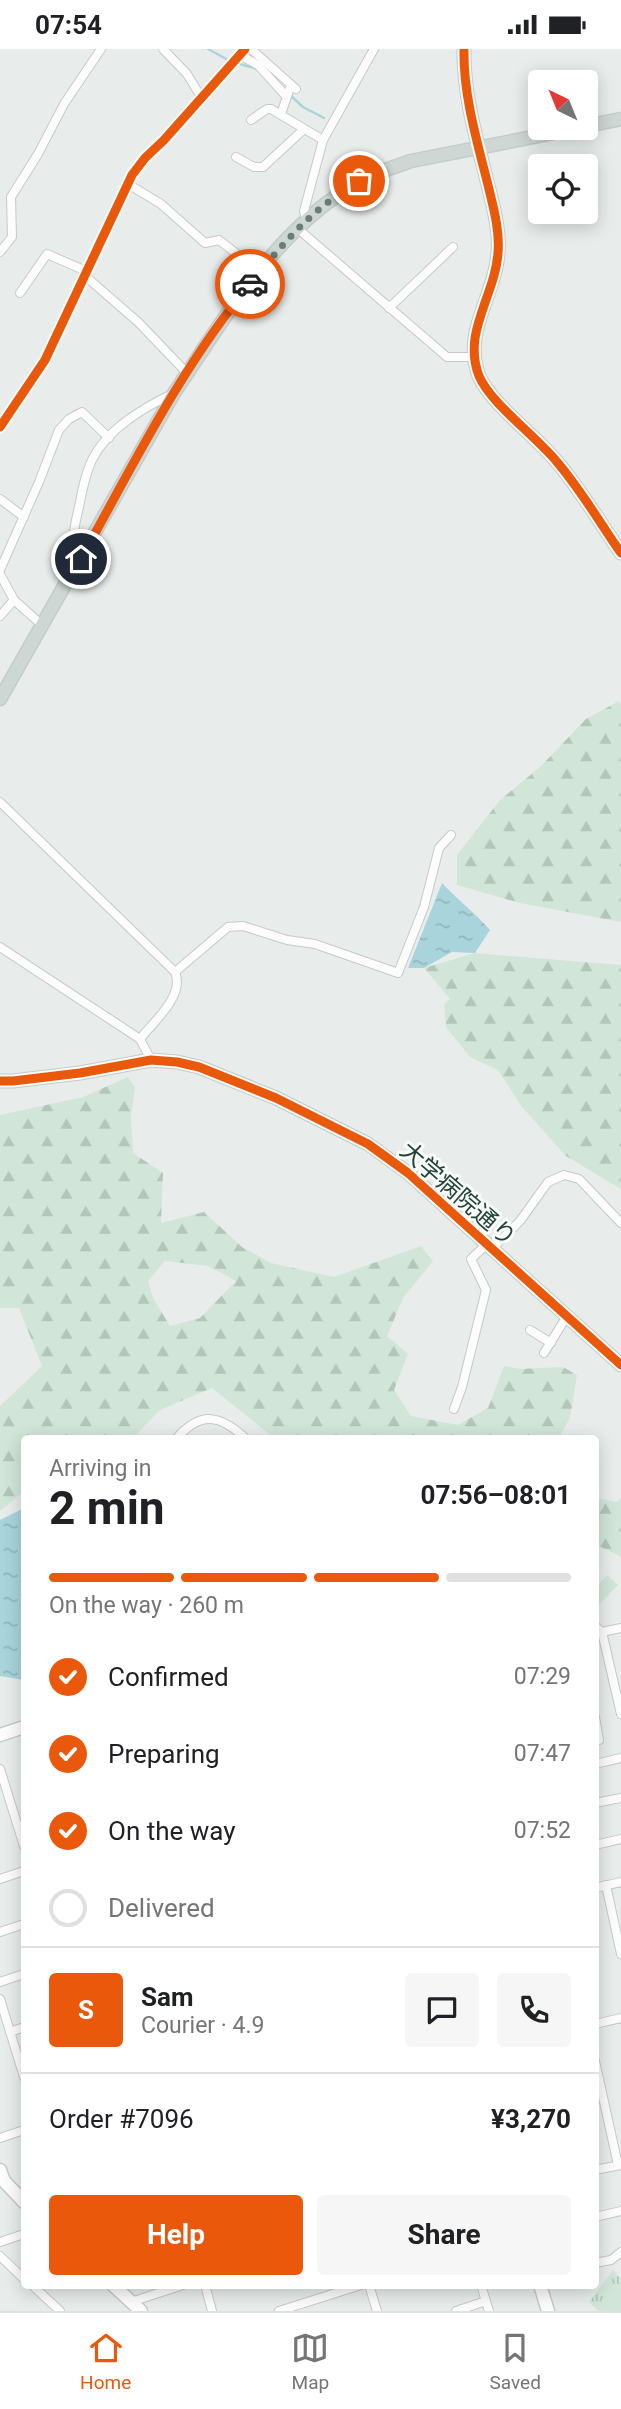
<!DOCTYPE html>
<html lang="en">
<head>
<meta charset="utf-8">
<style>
	:root { --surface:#fff; --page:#f6f6f6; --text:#202124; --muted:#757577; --line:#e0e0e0; --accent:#ea580c }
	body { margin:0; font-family:Roboto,"Noto Sans JP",sans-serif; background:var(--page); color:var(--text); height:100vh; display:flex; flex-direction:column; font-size:26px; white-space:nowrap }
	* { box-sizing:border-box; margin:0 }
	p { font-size:23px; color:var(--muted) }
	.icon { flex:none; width:38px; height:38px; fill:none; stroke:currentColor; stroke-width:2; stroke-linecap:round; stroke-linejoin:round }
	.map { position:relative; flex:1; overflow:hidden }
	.sheet { position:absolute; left:21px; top:1386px; width:578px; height:854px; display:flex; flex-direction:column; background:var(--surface); border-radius:7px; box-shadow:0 4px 18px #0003 }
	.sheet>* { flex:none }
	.needle { width:46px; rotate:317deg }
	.fabs { position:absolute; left:528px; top:21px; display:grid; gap:14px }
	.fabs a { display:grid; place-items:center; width:70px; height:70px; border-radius:7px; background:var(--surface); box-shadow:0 4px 18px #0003; font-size:35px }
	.pin { position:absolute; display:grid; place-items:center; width:60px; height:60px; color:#fff; margin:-30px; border:4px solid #fff; border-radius:50%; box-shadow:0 2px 7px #0007 }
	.courier { position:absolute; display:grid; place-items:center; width:70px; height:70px; margin:-35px; border:5px solid #ea580c; border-radius:50%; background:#fff; color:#222; box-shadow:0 2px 9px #0007 }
	.summary em { font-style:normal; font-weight:700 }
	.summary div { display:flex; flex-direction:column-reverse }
	.summary { display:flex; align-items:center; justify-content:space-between; height:119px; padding:0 28px }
	h1 { font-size:46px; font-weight:700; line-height:52px }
	.bar { display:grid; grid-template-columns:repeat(4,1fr); gap:10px 7px; align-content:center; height:84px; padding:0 28px }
	.bar i { height:9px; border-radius:5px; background:var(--line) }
	.bar .active { background:var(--accent) }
	.bar p { grid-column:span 4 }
	.line { display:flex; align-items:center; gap:18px; padding:0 28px; border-top:2px solid var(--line) }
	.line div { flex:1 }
	.round { display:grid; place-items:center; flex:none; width:74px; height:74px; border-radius:7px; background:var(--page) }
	ol { padding:0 28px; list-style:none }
	li { display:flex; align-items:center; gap:21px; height:77px }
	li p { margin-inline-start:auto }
	li .icon { padding:7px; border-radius:50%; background:var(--accent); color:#fff; stroke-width:4 }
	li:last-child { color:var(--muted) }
	li i { width:38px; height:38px; border:4px solid var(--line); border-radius:50% }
	.primary-button { display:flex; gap:14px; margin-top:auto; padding:14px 28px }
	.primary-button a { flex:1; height:80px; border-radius:7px; background:var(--accent); color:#fff; font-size:28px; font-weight:700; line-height:80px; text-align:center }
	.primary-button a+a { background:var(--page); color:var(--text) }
	.status { display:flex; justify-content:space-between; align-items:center; height:49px; padding:0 35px; background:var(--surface); direction:ltr }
	.status svg { height:19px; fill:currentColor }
	.menu { display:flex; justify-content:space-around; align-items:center; height:98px; border-top:2px solid var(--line); background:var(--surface); font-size:19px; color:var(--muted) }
	.menu a { display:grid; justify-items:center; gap:4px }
	.menu .active { color:var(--accent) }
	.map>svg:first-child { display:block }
	.grass { fill:url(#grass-tufts) }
	.forest { fill:url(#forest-firs); fill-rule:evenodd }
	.pitch { fill:#d1e6d8 }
	.water { fill:url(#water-ripples) }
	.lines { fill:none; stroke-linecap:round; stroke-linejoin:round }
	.stream { stroke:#a9d4db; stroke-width:2.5 }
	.street-casing { stroke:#c5cac8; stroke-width:10 }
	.secondary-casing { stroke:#c3cbc8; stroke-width:15 }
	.primary-casing { stroke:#c3ccc9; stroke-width:15 }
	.street { stroke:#fcfcfc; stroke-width:8 }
	.secondary { stroke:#fcfcfc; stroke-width:12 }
	.primary { stroke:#cfd7d5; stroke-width:12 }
	.cycleway-casing { stroke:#f7fbf9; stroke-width:13 }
	.cycleway { stroke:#e8590c; stroke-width:9 }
	.done { stroke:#697e78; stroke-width:7; stroke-dasharray:0 12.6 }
	.route { stroke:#ea580c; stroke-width:9 }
	.labels { text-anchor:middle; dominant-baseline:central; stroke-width:6; stroke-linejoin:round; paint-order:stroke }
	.street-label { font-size:24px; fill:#24423a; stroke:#f7fbf9 }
</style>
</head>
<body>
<div class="status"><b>07:54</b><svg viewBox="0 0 49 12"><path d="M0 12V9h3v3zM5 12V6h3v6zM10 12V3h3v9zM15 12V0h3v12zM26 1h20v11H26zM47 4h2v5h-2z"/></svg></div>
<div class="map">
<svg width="621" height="2262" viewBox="0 0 621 2262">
	<defs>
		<pattern id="grass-tufts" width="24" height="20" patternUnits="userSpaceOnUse" patternTransform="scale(1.75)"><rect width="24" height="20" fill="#d1e6d8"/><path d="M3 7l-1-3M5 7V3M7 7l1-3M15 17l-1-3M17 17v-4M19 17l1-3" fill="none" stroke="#b3c6ba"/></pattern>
		<pattern id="forest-firs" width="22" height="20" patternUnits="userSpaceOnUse" patternTransform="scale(1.75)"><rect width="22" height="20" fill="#d1e6d8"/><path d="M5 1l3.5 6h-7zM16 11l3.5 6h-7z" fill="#b3c6ba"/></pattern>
		<pattern id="water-ripples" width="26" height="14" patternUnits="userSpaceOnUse" patternTransform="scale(1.75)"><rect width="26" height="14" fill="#a9d4db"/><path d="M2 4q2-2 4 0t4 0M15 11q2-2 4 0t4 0" fill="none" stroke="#91b7bd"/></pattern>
	</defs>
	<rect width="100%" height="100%" fill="#e8edeb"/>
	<path class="grass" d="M613,2221L621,2229V2262H598L589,2253Z"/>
	<g class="forest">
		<path d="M619,652L621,656V873L520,854L457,836V806L500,751L540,718L586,670Z"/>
		<path d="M475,904L621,916V1140L566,1107L522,1058L498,1021L470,1008L446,978L444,955L450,950L424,919Z"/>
		<path d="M128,1028L135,1038L131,1068L133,1104L163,1124L161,1174L204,1163L242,1198L271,1214L334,1228L421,1197L433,1212L403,1249L387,1287L408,1305L394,1341L411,1367L458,1376L488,1359L504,1317L521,1320L563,1318L577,1326L570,1369L559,1389H274L212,1339L160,1361L133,1389L24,1390V1442L0,1462V1357L42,1317L19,1259H0V1066L83,1048ZM165,1212L208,1217L236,1232L200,1269L170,1277L153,1249L148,1232Z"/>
		<path d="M595,1449L617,1453L621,1449V1508L599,1497L595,1499Z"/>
	</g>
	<path class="pitch" d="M607,1526L618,1536L597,1558L595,1540Z"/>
	<g class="water">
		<path d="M442,834C457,850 475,864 490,881L475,904L452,903L424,919H408Z"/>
		<path d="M24,1459V1631L0,1627V1471Z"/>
	</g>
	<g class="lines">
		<g class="stream">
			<path d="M208,0L230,12"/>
			<path d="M237,14L257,20"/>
			<path d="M290,46L303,58L324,69"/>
		</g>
		<defs>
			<g id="street">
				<path d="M163,0L187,25L201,48"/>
				<path d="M251,0L296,40"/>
				<path d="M240,6L258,16L286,47"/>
				<path d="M281,65L291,36"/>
				<path d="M251,71L267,60H271L323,91"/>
				<path d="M236,108L254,118H263L303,81"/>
				<path d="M128,135L161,155L205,194L219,191L260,223"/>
				<path d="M306,170L304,162L323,91L374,0"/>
				<path d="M297,179L447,308H474"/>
				<path d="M0,203L12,188L11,148L38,105L64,55L101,0"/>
				<path d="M84,226L138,273L187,324"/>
				<path d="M20,244L47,205L86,222"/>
				<path d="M389,259L453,198"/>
				<path d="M0,378L45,311L132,126L145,109L164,91L245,0"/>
				<path d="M0,450L24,468"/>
				<path d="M81,510C70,489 74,480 79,458C82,442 85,426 92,411C107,380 143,359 174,344"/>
				<path d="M0,521L39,433L59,381L69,370L82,363L109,389"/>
				<path d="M0,525L14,551L43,577"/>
				<path d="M0,567L14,551"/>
				<path d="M0,753L175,923C185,947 154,972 140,990"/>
				<path d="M0,898L140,990L151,1011"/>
				<path d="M175,923L228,878L243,877L287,891L315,895L398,924L424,858L439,799L451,786"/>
				<path d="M492,1200L520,1172L548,1133L564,1126L579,1130L621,1174"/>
				<path d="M530,1281L551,1294"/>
				<path d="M544,1304L567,1267"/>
				<path d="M454,1360L462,1338L486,1241L471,1210L487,1195"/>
				<path d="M176,1390C200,1362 220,1365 246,1390"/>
				<path d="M595,1577L602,1583L621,1665"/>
				<path d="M602,1583L621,1579"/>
				<path d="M595,1668L599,1691L595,1692"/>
				<path d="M595,1715L621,1709"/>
				<path d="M0,1720L24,1797"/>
				<path d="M595,1754L621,1749"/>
				<path d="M595,1796L621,1790"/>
				<path d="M0,1830L24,1822"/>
				<path d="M606,1836L621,1905"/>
				<path d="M595,1839L621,1833"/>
				<path d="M0,1883L24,1875"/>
				<path d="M0,1933L24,1925"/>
				<path d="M0,1950L24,2028"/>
				<path d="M595,1975L621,1969"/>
				<path d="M10,1983L24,1978"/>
				<path d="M595,2012L618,2116"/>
				<path d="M0,2089L24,2081"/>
				<path d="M595,2121L621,2116"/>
				<path d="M595,2168L621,2162"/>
				<path d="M0,2193L24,2185"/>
				<path d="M0,2207L24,2230"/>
				<path d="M595,2214L611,2211L621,2203"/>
				<path d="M32,2236L60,2262"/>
				<path d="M205,2236L212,2262"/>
				<path d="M369,2236L377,2262"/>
				<path d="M481,2236L489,2262"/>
				<path d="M131,2253L183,2236"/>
				<path d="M279,2262L361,2236"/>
				<path d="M456,2262L486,2252"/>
			</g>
			<g id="secondary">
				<path d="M464,0C463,45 477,92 488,136C493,157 500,181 498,204C495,247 462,283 479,327C491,355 536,387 557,413C581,441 600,474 621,504"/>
				<path d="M0,1032H13L80,1024L151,1011L177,1013L199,1018L276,1049L368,1095L408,1124L621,1316"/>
				<path d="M0,1686L24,1678"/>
				<path d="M0,2121L4,2132L24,2153"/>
				<path d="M113,2236L141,2262"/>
				<path d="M540,2236L548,2262"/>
			</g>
			<g id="primary">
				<path d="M586,77L621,70"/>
				<path d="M0,650L174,344C225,269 278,176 361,132C377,123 394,118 411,112L579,79"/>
			</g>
		</defs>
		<use href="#street" class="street-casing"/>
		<use href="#secondary" class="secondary-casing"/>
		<use href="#primary" class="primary-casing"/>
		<use href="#street" class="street"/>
		<use href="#secondary" class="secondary"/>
		<use href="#primary" class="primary"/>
		<defs>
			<g id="cycleway">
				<path d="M464,0C463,45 477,92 488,136C493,157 500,181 498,204C495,247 462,283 479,327C491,355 536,387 557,413C581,441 600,474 621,504"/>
				<path d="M0,378L45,311L132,126L145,109L164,91L245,0"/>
				<path d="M0,1032H13L80,1024L151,1011L177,1013L199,1018L276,1049L368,1095L408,1124L621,1316"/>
			</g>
		</defs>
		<use href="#cycleway" class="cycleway-casing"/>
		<use href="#cycleway" class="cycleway"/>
	</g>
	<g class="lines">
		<path class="done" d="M250,235C285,192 311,161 359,132"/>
		<path class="route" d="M81,510C133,416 182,317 250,235"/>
	</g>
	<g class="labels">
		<g class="street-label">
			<text transform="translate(458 1145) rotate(41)">大学病院通り</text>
		</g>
	</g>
</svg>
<div class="fabs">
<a><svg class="needle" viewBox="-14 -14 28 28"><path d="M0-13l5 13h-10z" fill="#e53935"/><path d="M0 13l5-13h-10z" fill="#757577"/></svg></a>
<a><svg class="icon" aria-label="locate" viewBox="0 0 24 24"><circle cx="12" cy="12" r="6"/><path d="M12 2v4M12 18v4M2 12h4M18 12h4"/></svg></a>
</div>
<div class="pin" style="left:359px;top:132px;background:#ea580c"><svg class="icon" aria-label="bag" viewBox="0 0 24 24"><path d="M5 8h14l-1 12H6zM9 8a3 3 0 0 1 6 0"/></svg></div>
<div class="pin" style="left:81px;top:510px;background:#1f2937"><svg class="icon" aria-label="home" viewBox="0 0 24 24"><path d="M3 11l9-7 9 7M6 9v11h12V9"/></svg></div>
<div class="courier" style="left:250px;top:235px"><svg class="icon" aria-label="car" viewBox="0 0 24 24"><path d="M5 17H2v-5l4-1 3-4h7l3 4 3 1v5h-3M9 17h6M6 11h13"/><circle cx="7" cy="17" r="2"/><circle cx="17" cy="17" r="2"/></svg></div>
<section class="sheet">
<div class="summary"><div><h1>2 min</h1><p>Arriving in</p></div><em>07:56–08:01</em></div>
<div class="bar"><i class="active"></i><i class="active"></i><i class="active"></i><i></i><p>On the way · 260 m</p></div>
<ol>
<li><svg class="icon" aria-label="check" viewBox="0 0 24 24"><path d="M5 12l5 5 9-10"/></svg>Confirmed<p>07:29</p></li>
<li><svg class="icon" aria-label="check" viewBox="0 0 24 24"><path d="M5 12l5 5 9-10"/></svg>Preparing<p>07:47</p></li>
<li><svg class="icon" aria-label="check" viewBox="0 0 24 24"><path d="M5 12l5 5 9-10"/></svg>On the way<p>07:52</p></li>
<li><i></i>Delivered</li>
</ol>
<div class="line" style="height:126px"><b class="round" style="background:var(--accent);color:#fff">S</b><div><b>Sam</b><p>Courier · 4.9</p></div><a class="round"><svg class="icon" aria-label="chat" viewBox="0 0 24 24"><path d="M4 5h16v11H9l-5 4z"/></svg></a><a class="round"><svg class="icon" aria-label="phone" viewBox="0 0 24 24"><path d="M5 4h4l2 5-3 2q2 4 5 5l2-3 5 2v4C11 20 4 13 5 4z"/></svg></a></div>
<div class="line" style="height:91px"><div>Order #7096</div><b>¥3,270</b></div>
<div class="primary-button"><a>Help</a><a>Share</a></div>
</section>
</div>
<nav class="menu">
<a class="active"><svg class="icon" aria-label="home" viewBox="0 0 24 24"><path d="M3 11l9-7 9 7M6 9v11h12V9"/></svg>Home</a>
<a><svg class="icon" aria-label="map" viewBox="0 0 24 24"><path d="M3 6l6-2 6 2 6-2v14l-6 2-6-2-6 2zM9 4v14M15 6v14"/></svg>Map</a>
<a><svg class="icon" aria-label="saved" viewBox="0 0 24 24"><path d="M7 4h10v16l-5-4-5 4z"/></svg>Saved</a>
</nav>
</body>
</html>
